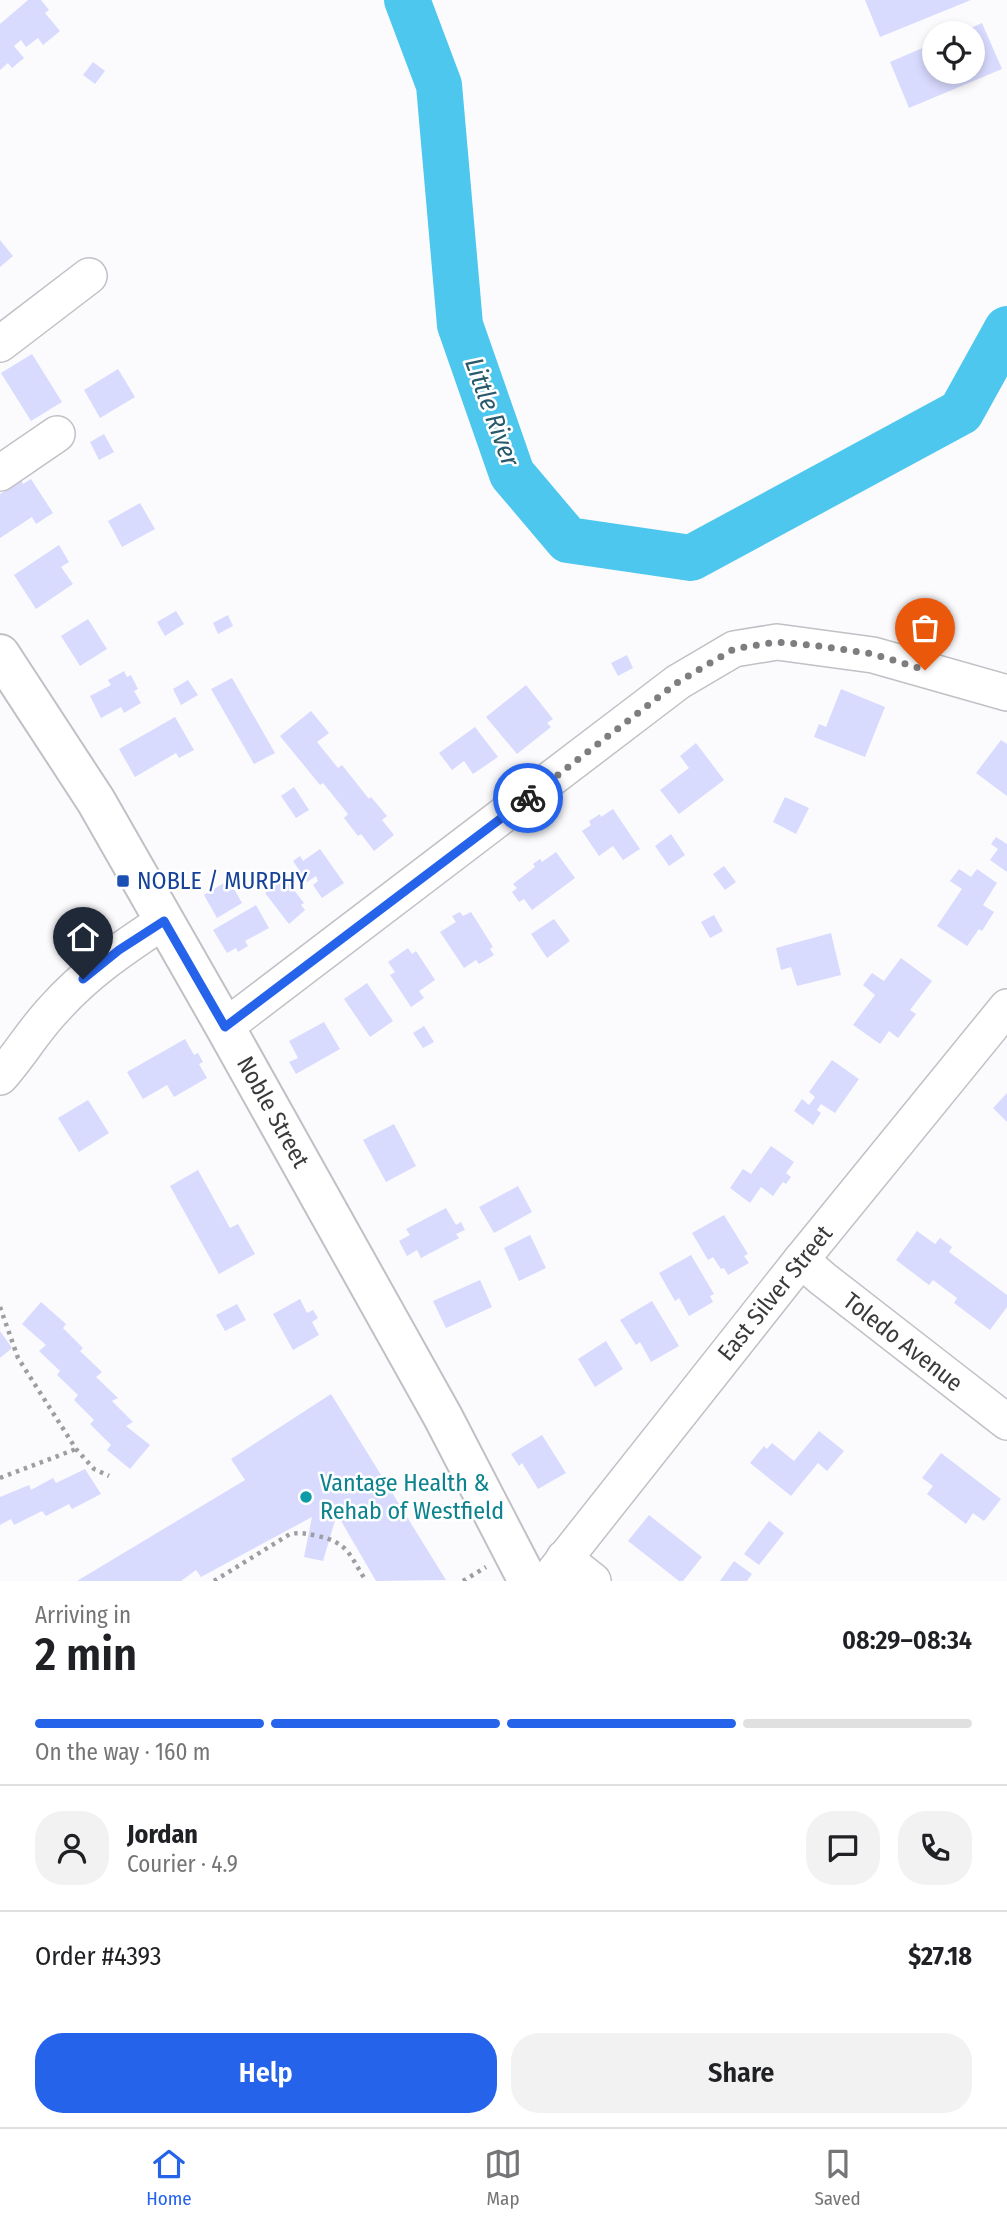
<!DOCTYPE html>
<html lang="en">
<head>
<meta charset="utf-8">
<style>
	:root { --surface:#fff; --page:#f2f2f2; --text:#202124; --muted:#757577; --line:#e0e0e0; --accent:#2563eb }
	body { margin:0; font-family:"Fira Sans Condensed",sans-serif; background:var(--page); color:var(--text); height:100vh; display:flex; flex-direction:column; font-size:26px; white-space:nowrap }
	* { box-sizing:border-box; margin:0 }
	p { font-size:23px; color:var(--muted) }
	.icon { flex:none; width:38px; height:38px; fill:none; stroke:currentColor; stroke-width:2; stroke-linecap:round; stroke-linejoin:round }
	.map { position:relative; height:1581px; overflow:hidden }
	.drawer { display:flex; flex-direction:column; background:var(--surface); flex:1 }
	.drawer>* { flex:none }
	.fabs { position:absolute; left:922px; top:21px; display:grid; gap:14px }
	.fabs a { display:grid; place-items:center; width:63px; height:63px; border-radius:50%; background:var(--surface); box-shadow:0 4px 10px #0003; font-size:35px }
	.pin { position:absolute; display:grid; place-items:center; width:60px; height:60px; color:#fff; margin:-72px -30px; border-radius:50% 50% 50% 0; rotate:-45deg; box-shadow:0 0 7px #0007 }
	.pin .icon { rotate:45deg }
	.courier { position:absolute; display:grid; place-items:center; width:70px; height:70px; margin:-35px; border:5px solid #2563eb; border-radius:50%; background:#fff; color:#222; box-shadow:0 2px 9px #0007 }
	.headline em { font-style:normal; font-weight:600 }
	.headline div { display:flex; flex-direction:column-reverse }
	.headline { display:flex; align-items:center; justify-content:space-between; height:119px; padding:0 35px }
	h1 { font-size:46px; font-weight:600; line-height:52px }
	.bar { display:grid; grid-template-columns:repeat(4,1fr); gap:10px 7px; align-content:center; height:84px; padding:0 35px }
	.bar i { height:9px; border-radius:5px; background:var(--line) }
	.bar .selected { background:var(--accent) }
	.bar p { grid-column:span 4 }
	.line { display:flex; align-items:center; gap:18px; padding:0 35px; border-top:2px solid var(--line) }
	.line div { flex:1 }
	.round { display:grid; place-items:center; flex:none; width:74px; height:74px; border-radius:28px; background:var(--page) }
	.button { display:flex; gap:14px; margin-top:auto; padding:14px 35px }
	.button a { flex:1; height:80px; border-radius:28px; background:var(--accent); color:#fff; font-size:28px; font-weight:600; line-height:80px; text-align:center }
	.button a+a { background:var(--page); color:var(--text) }
	.menu { display:flex; justify-content:space-around; align-items:center; height:98px; border-top:2px solid var(--line); background:var(--surface); font-size:19px; color:var(--muted) }
	.menu a { display:grid; justify-items:center; gap:4px }
	.menu .selected { color:var(--accent) }
	.map>svg:first-child { display:block }
	.lines { fill:none; stroke-linecap:round; stroke-linejoin:round }
	.river { stroke:#4dc7ed; stroke-width:46 }
	.building { fill:#d8dbfe }
	.minor-casing { stroke:#c0c1c5; stroke-width:38 }
	.major-casing { stroke:#c0c1c5; stroke-width:42 }
	.path { stroke:#9e9ea0; stroke-width:4.5; stroke-dasharray:3.5 5; stroke-linecap:butt }
	.minor { stroke:#fff; stroke-width:35 }
	.major { stroke:#fff; stroke-width:38 }
	.done { stroke:#7e7e80; stroke-width:7; stroke-dasharray:0 12.6 }
	.route { stroke:#2563eb; stroke-width:9 }
	.transit-dot { fill:#1a4fb4; stroke:#fff; stroke-width:2.5 }
	.culture-dot { fill:#0f9aa8; stroke:#fff; stroke-width:2.5 }
	.labels { text-anchor:middle; dominant-baseline:central; stroke-width:5; stroke-linejoin:round; paint-order:stroke }
	.transit-label { font-size:24px; fill:#164399; stroke:#fff; text-anchor:start }
	.street-label { font-size:24px; fill:#3a3a3c; stroke:#fff }
	.culture-label { font-size:24px; fill:#0d838f; stroke:#fff; text-anchor:start }
	.water-label { font-size:26px; font-style:italic; fill:#295a6b; stroke:#fff }
</style>
</head>
<body>
<div class="map">
<svg width="1007" height="1581" viewBox="0 0 1007 1581">
	<rect width="100%" height="100%" fill="#fbfbfe"/>
	<g class="lines">
		<path class="river" d="M407,0L439,85L460,325L512,474L568,540L691,558L961,412L1007,329"/>
	</g>
	<g class="building">
		<path d="M28,0H41L49,10L45,13L60,31L43,45L38,38L26,47L21,40L14,46L24,58L12,68L8,63L0,70V24Z"/>
		<path d="M865,0H971L880,37Z"/>
		<path d="M982,23L1002,69L909,108L890,62L934,43V72H973V33H959Z"/>
		<path d="M93,62L105,71L95,84L83,75Z"/>
		<path d="M0,240L13,256L0,267Z"/>
		<path d="M32,354L62,402L31,421L1,373Z"/>
		<path d="M118,369L135,397L100,418L84,390Z"/>
		<path d="M104,434L114,452L99,460L90,442Z"/>
		<path d="M31,479L53,513L36,524L32,517L0,538V494L21,480L23,484Z"/>
		<path d="M140,503L155,529L122,547L108,521Z"/>
		<path d="M59,545L69,562L61,567L73,584L36,609L14,575Z"/>
		<path d="M176,611L184,624L165,636L157,622Z"/>
		<path d="M228,615L233,626L218,634L213,623Z"/>
		<path d="M88,619L107,649L80,666L61,636Z"/>
		<path d="M627,655L633,668L618,676L611,663Z"/>
		<path d="M124,671L127,677L131,675L138,689L134,691L141,703L124,713L121,707L101,718L90,696L111,685L108,680Z"/>
		<path d="M232,678L275,753L254,764L211,689Z"/>
		<path d="M188,680L198,695L181,705L173,689Z"/>
		<path d="M526,685L553,719L547,723L551,727L517,754L486,717Z"/>
		<path d="M841,689L885,707L865,757L814,737L819,724L826,727Z"/>
		<path d="M311,711L329,733L317,742L338,768L342,765L369,799L371,797L387,816L382,820L394,835L374,851L361,834L358,836L344,818L348,814L323,783L320,785L280,736Z"/>
		<path d="M175,717L194,750L179,758L176,753L135,777L119,749Z"/>
		<path d="M475,727L498,757L473,774L464,761L452,770L439,753Z"/>
		<path d="M1001,740L1007,744V796L976,773Z"/>
		<path d="M696,743L724,780L679,814L660,790L689,768L680,756Z"/>
		<path d="M294,787L309,810L296,818L281,796Z"/>
		<path d="M785,797L809,808L796,834L773,822Z"/>
		<path d="M613,809L640,849L623,860L613,846L599,856L582,831L591,825L589,821L600,814L601,817Z"/>
		<path d="M671,834L685,855L669,866L655,846Z"/>
		<path d="M996,837L1007,844V872L990,860L998,849L991,844Z"/>
		<path d="M320,849L344,883L322,898L313,885L318,881L316,876L307,882L293,861L300,856L303,861Z"/>
		<path d="M556,852L575,878L532,910L524,899L519,902L512,892L517,888L513,884L535,867L533,864L540,859L542,862Z"/>
		<path d="M724,866L736,882L725,890L713,874Z"/>
		<path d="M959,869L971,877L977,869L997,883L983,905L994,912L982,931L979,929L967,946L937,926L962,889L950,881Z"/>
		<path d="M281,873L304,903L301,905L305,910L289,924L265,893L273,887L270,882Z"/>
		<path d="M229,880L242,903L217,918L204,895Z"/>
		<path d="M256,905L269,928L245,941L248,946L238,952L236,948L227,953L213,930Z"/>
		<path d="M460,912L463,916L471,912L493,947L490,949L494,955L479,964L476,960L464,968L440,932L456,922L452,916Z"/>
		<path d="M714,915L723,931L710,938L701,922Z"/>
		<path d="M554,919L570,941L547,958L531,934Z"/>
		<path d="M831,933L841,975L797,986L791,967L781,970L776,948Z"/>
		<path d="M408,948L412,954L416,951L435,980L419,991L424,998L411,1007L390,975L395,972L388,962Z"/>
		<path d="M901,958L932,981L910,1010L916,1014L898,1038L889,1031L880,1044L853,1025L875,995L863,985L872,973L884,981Z"/>
		<path d="M367,983L393,1021L370,1037L344,999Z"/>
		<path d="M324,1022L340,1049L296,1074L289,1062L298,1058L289,1041Z"/>
		<path d="M424,1026L434,1042L423,1048L413,1033Z"/>
		<path d="M185,1039L194,1055L198,1053L203,1062L199,1064L207,1078L174,1097L167,1085L143,1099L127,1072Z"/>
		<path d="M832,1060L859,1079L835,1113L821,1104L817,1110L821,1113L813,1125L794,1111L802,1099L809,1105L815,1097L809,1092Z"/>
		<path d="M1007,1093V1122L993,1108Z"/>
		<path d="M88,1100L109,1133L79,1152L58,1118Z"/>
		<path d="M394,1124L416,1166L386,1182L363,1140Z"/>
		<path d="M771,1146L794,1162L786,1173L791,1177L786,1184L783,1182L773,1196L761,1187L750,1203L730,1188L743,1169L751,1174Z"/>
		<path d="M198,1170L230,1228L238,1224L255,1254L219,1274L170,1186Z"/>
		<path d="M518,1186L532,1212L494,1233L479,1207Z"/>
		<path d="M446,1208L456,1225L461,1222L465,1230L456,1234L459,1238L421,1258L417,1250L407,1256L399,1241L410,1235L406,1229Z"/>
		<path d="M724,1215L748,1254L744,1256L749,1263L728,1275L724,1268L721,1269L713,1257L708,1260L692,1233Z"/>
		<path d="M917,1231L935,1244L940,1238L952,1247L949,1252L1007,1295V1307L990,1330L954,1303L957,1298L933,1280L929,1285L896,1260Z"/>
		<path d="M530,1235L546,1268L519,1281L504,1248Z"/>
		<path d="M691,1255L714,1294L710,1296L713,1302L689,1316L679,1298L675,1301L659,1273Z"/>
		<path d="M480,1280L492,1307L446,1328L433,1301Z"/>
		<path d="M300,1299L307,1313L313,1310L318,1318L312,1322L319,1335L293,1350L273,1314Z"/>
		<path d="M652,1301L679,1346L651,1362L640,1342L636,1345L620,1320Z"/>
		<path d="M41,1302L66,1324L63,1328L83,1348L80,1351L102,1372L96,1377L118,1398L112,1401L133,1422L126,1426L150,1445L130,1469L107,1450L111,1445L90,1424L94,1420L74,1400L78,1395L57,1375L60,1371L39,1351L46,1345L22,1324Z"/>
		<path d="M237,1304L246,1320L225,1331L216,1315Z"/>
		<path d="M0,1331L12,1348L0,1358Z"/>
		<path d="M606,1341L623,1369L595,1387L578,1359Z"/>
		<path d="M331,1394L446,1580L376,1581L337,1514L323,1561L304,1557L312,1517L201,1577L196,1570L181,1581H77L245,1480L231,1459Z"/>
		<path d="M819,1431L844,1451L827,1471L818,1463L791,1496L750,1463L764,1446L767,1449L772,1443L794,1461Z"/>
		<path d="M542,1435L566,1473L538,1489L522,1463L519,1466L511,1454Z"/>
		<path d="M941,1453L1001,1499L984,1521L973,1513L966,1524L927,1494L933,1486L922,1478Z"/>
		<path d="M85,1469L101,1494L72,1509L69,1504L46,1516L42,1511L14,1525L11,1519L0,1525V1497L29,1485L31,1490L53,1478L56,1483Z"/>
		<path d="M649,1515L702,1557L683,1581H679L628,1541Z"/>
		<path d="M769,1521L784,1533L759,1565L744,1554Z"/>
		<path d="M734,1561L752,1574L747,1581H720Z"/>
	</g>
	<g class="lines">
		<defs>
			<g id="minor">
				<path d="M0,344L89,276"/>
				<path d="M0,473L57,434"/>
				<path d="M225,1027L678,682L734,649L777,642L873,655L1007,693"/>
				<path d="M0,1077C19,1056 34,1030 54,1009C86,973 124,947 164,921"/>
				<path d="M801,1260L823,1279L1007,1422"/>
				<path d="M564,1558L593,1581"/>
				<path d="M547,1581L801,1260L1007,1007"/>
			</g>
			<path id="major" d="M0,654L96,801L225,1027L443,1417L528,1581"/>
		</defs>
		<use href="#minor" class="minor-casing"/>
		<use href="#major" class="major-casing"/>
		<g class="path">
			<path d="M0,1307L18,1358L76,1449L94,1469L109,1476"/>
			<path d="M0,1478L76,1449"/>
			<path d="M214,1581L290,1534C300,1532 308,1534 318,1536C349,1543 350,1556 366,1581"/>
			<path d="M463,1581L486,1567"/>
		</g>
		<use href="#minor" class="minor"/>
		<use href="#major" class="major"/>
	</g>
	<g class="lines">
		<path class="done" d="M528,798L678,682L734,649L776,642L820,646L873,654L925,670"/>
		<path class="route" d="M83,979L119,950L164,921L225,1027L528,798"/>
	</g>
	<rect class="transit-dot" x="116" y="874" width="14" height="14" rx="3.5"/>
	<circle class="culture-dot" cx="306" cy="1497" r="7"/>
	<g class="labels">
		<g class="transit-label">
			<text x="137" y="881">NOBLE / MURPHY</text>
		</g>
		<g class="street-label">
			<text transform="translate(273 1112) rotate(61)">Noble Street</text>
			<text transform="translate(775 1293) rotate(-51)">East Silver Street</text>
			<text transform="translate(903 1342) rotate(38)">Toledo Avenue</text>
		</g>
		<g class="culture-label">
			<text x="320" y="1483">Vantage Health &amp;<tspan x="320" dy="28">Rehab of Westfield</tspan></text>
		</g>
		<g class="water-label">
			<text transform="translate(492 412) rotate(70)">Little River</text>
		</g>
	</g>
</svg>
<div class="fabs">
<a><svg class="icon" aria-label="locate" viewBox="0 0 24 24"><circle cx="12" cy="12" r="6"/><path d="M12 2v4M12 18v4M2 12h4M18 12h4"/></svg></a>
</div>
<div class="pin" style="left:925px;top:670px;background:#ea580c"><svg class="icon" aria-label="bag" viewBox="0 0 24 24"><path d="M5 8h14l-1 12H6zM9 8a3 3 0 0 1 6 0"/></svg></div>
<div class="pin" style="left:83px;top:979px;background:#1f2937"><svg class="icon" aria-label="home" viewBox="0 0 24 24"><path d="M3 11l9-7 9 7M6 9v11h12V9"/></svg></div>
<div class="courier" style="left:528px;top:798px"><svg class="icon" aria-label="bike" viewBox="0 0 24 24"><circle cx="6" cy="16" r="4"/><circle cx="18" cy="16" r="4"/><path d="M6 16l4-8h5l3 8M10 8l3 8H6M13 5h3"/></svg></div>
</div>
<section class="drawer">
<div class="headline"><div><h1>2 min</h1><p>Arriving in</p></div><em>08:29–08:34</em></div>
<div class="bar"><i class="selected"></i><i class="selected"></i><i class="selected"></i><i></i><p>On the way · 160 m</p></div>
<div class="line" style="height:126px"><a class="round"><svg class="icon" aria-label="person" viewBox="0 0 24 24"><circle cx="12" cy="8" r="4"/><path d="M4 21q1-7 8-7t8 7"/></svg></a><div><b>Jordan</b><p>Courier · 4.9</p></div><a class="round"><svg class="icon" aria-label="chat" viewBox="0 0 24 24"><path d="M4 5h16v11H9l-5 4z"/></svg></a><a class="round"><svg class="icon" aria-label="phone" viewBox="0 0 24 24"><path d="M5 4h4l2 5-3 2q2 4 5 5l2-3 5 2v4C11 20 4 13 5 4z"/></svg></a></div>
<div class="line" style="height:91px"><div>Order #4393</div><b>$27.18</b></div>
<div class="button"><a>Help</a><a>Share</a></div>
</section>
<nav class="menu">
<a class="selected"><svg class="icon" aria-label="home" viewBox="0 0 24 24"><path d="M3 11l9-7 9 7M6 9v11h12V9"/></svg>Home</a>
<a><svg class="icon" aria-label="map" viewBox="0 0 24 24"><path d="M3 6l6-2 6 2 6-2v14l-6 2-6-2-6 2zM9 4v14M15 6v14"/></svg>Map</a>
<a><svg class="icon" aria-label="saved" viewBox="0 0 24 24"><path d="M7 4h10v16l-5-4-5 4z"/></svg>Saved</a>
</nav>
</body>
</html>
